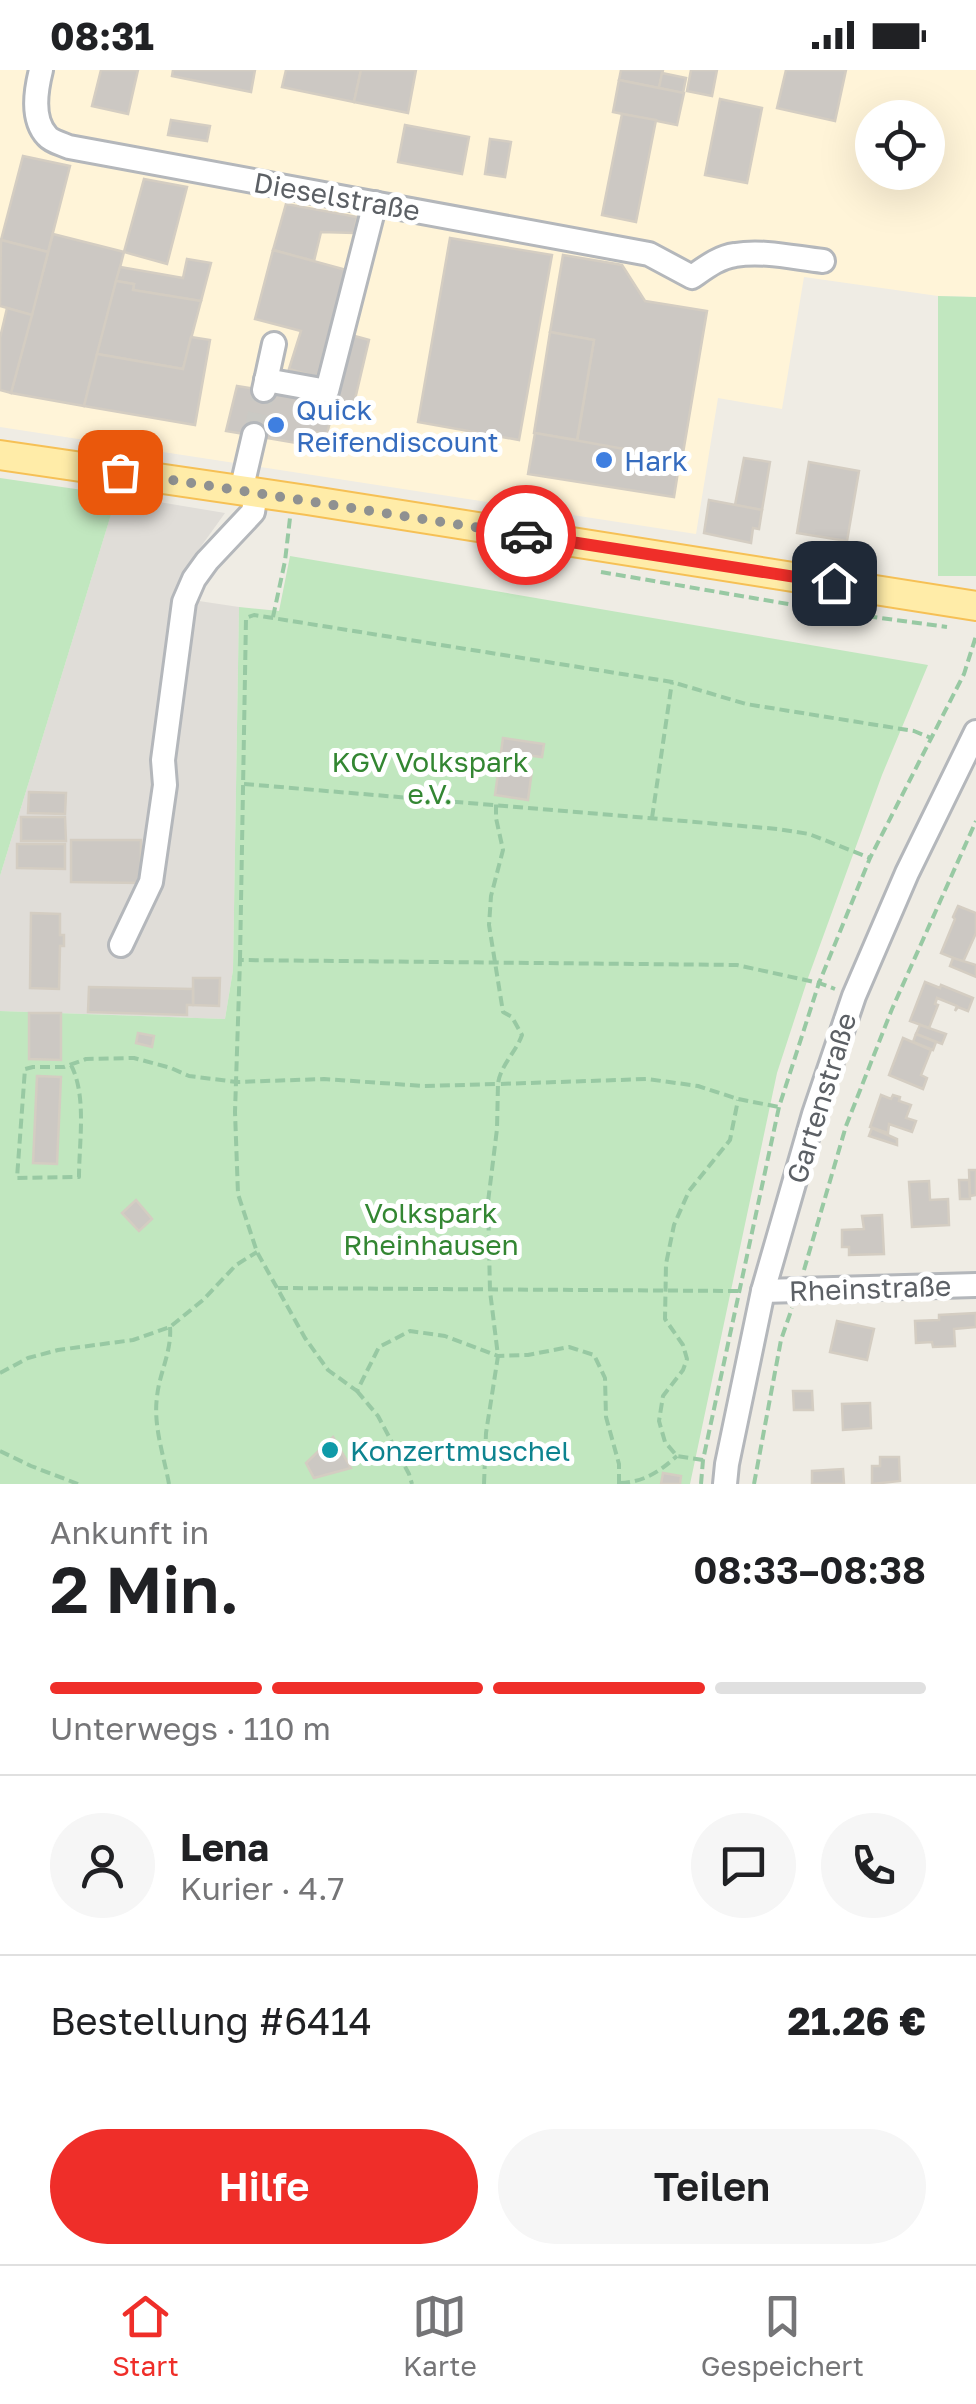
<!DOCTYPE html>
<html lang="de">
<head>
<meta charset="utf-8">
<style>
	:root { --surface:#fff; --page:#f6f6f6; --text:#202124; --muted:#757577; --line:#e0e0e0; --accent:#ef2e29 }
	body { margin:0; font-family:"Golos Text",sans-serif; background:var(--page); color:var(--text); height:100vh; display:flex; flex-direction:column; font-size:38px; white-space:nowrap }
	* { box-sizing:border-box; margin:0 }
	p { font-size:32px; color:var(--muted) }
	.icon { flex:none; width:55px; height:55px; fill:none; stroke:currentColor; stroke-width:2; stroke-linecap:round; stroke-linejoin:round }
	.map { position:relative; height:1414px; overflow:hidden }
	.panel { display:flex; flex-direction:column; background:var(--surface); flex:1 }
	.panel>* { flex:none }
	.controls { position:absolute; left:855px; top:30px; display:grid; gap:20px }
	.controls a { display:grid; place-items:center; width:90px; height:90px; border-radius:50%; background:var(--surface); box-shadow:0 10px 40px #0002; font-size:50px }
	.pin { position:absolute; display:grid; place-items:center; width:85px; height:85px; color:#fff; margin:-42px; border-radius:20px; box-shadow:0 5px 15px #0006 }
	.courier { position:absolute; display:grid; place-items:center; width:100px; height:100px; margin:-50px; border:8px solid #ef2e29; border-radius:50%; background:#fff; color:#222; box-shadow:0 2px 12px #0007 }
	.head em { font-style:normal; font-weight:600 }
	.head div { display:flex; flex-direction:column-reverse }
	.head { display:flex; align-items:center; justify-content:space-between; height:170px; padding:0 50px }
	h1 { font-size:65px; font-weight:600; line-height:75px }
	.bar { display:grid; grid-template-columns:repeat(4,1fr); gap:15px 10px; align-content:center; height:120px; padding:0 50px }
	.bar i { height:12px; border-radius:8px; background:var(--line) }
	.bar .selected { background:var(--accent) }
	.bar p { grid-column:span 4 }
	.line { display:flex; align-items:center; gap:25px; padding:0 50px; border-top:2px solid var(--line) }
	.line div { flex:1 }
	.round { display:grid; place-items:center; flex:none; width:105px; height:105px; border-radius:52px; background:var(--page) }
	.primary-button { display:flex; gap:20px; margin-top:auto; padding:20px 50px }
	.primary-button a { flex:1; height:115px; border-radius:60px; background:var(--accent); color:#fff; font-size:40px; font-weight:600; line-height:115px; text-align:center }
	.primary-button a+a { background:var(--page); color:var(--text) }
	.status { display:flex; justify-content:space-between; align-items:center; height:70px; padding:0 50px; background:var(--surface); direction:ltr }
	.status svg { height:28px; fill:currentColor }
	.dock { display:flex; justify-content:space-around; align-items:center; height:140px; border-top:2px solid var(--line); background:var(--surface); font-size:28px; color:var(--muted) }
	.dock a { display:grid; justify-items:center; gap:5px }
	.dock .selected { color:var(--accent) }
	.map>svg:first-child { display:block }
	.commercial { fill:#fff4d8; fill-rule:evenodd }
	.industrial { fill:#e0ddd8 }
	.green { fill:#c1e7bf }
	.building { fill:#ccc8c3; stroke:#d4cdc2; stroke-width:2.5 }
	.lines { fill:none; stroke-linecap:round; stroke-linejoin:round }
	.minor-tunnel { stroke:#cac9c4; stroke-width:22; stroke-dasharray:22 11; stroke-linecap:butt }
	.minor-casing { stroke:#b4b7bb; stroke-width:28 }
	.major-casing { stroke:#f6c055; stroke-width:32 }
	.path { stroke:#98c9a3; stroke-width:4; stroke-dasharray:10 5; stroke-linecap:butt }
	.minor { stroke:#fff; stroke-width:22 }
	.major { stroke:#ffeca8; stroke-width:28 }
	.done { stroke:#8f9191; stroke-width:10; stroke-dasharray:0 18 }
	.route { stroke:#ef2e29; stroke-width:12 }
	.shop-dot { fill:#3f7fe0; stroke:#fff; stroke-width:4 }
	.culture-dot { fill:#0f9aa8; stroke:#fff; stroke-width:4 }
	.labels { text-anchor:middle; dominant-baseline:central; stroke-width:10; stroke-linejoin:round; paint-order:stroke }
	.street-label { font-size:28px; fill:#5c6065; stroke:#fff }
	.shop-label { font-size:28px; fill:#366cbe; stroke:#fff; text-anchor:start }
	.park-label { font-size:28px; fill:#338632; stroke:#fff }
	.culture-label { font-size:28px; fill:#0d838f; stroke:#fff; text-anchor:start }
</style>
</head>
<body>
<div class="status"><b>08:31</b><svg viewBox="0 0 49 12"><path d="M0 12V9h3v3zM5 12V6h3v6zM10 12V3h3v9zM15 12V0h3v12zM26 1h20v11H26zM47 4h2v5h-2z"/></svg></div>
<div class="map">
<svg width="976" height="1414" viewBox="0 0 976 1414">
	<rect width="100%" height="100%" fill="#efece4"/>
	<path class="commercial" d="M0,0H976V227L938,226L804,207L782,339L718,328L696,464L0,357ZM872,48H928V102H872Z"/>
	<path class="industrial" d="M117,425L225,443L197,482L216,500L205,516L199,531L239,537L233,900L225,949L0,941V806Z"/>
	<g class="green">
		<path d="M938,226L976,227V506H938Z"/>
		<path d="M0,408L117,425L0,806Z"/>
		<path d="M290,486L928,595L882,705L808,908L777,1003L690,1414H0V941L225,949L233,900L239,537L279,541Z"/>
	</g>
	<g class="building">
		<path d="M101,0H138L128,44L92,36Z"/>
		<path d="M173,0H255L251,22L172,6Z"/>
		<path d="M286,0H361L354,32L282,17Z"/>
		<path d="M361,0H416L408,43L354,32Z"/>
		<path d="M621,0H663L659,18L619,10Z"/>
		<path d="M691,0H717L712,26L687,21Z"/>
		<path d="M786,0H846L835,51L777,38Z"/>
		<path d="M662,3L686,8L683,23L659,18Z"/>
		<path d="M619,10L684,23L677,55L613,42Z"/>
		<path d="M720,29L762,38L747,113L705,105Z"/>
		<path d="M622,44L656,50L636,152L602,145Z"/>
		<path d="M171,50L210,56L207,71L168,65Z"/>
		<path d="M405,55L469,67L462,104L398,92Z"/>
		<path d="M490,69L511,72L505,107L485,104Z"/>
		<path d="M23,86L70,96L48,182L1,170Z"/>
		<path d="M144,109L187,117L167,194L124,182Z"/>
		<path d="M286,134L357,147L354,163L321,162L314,191L273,180Z"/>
		<path d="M53,164L124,182L84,336L11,323Z"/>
		<path d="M450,168L552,185L519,370L418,352Z"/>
		<path d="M1,170L48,182L32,245L0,236Z"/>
		<path d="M273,180L346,200L317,307L289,299L301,261L255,249Z"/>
		<path d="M563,185L622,195L645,231L707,241L682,389L577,372L594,270L550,262Z"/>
		<path d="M187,189L211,193L201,231L133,220L134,214L116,211L120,197L183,208Z"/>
		<path d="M116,211L134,214L133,220L201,231L183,299L97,284Z"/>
		<path d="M7,238L32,245L11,323L0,320V268Z"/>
		<path d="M550,262L594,270L577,370L534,363Z"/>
		<path d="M351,265L369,270L352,342L334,338Z"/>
		<path d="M191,267L210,270L195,355L84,336L97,284L183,299Z"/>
		<path d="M237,316L335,332L327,364L301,360L297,373L226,361Z"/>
		<path d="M535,363L680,389L674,427L528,404Z"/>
		<path d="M744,388L770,392L762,440L735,435Z"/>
		<path d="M809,392L859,401L847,471L797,463Z"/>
		<path d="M709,430L762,440L759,459L753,458L751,473L704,463Z"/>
		<path d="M503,668L544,674L542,687L525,685L522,699L532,700L528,730L495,725Z"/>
		<path d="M29,722L66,723L65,744L28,743Z"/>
		<path d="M21,747H65L66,771H21Z"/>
		<path d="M71,770H141V813L71,812Z"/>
		<path d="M17,774H65V799L17,798Z"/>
		<path d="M958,836L976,843V863L963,892L941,883L955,849L953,847Z"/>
		<path d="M31,843L60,844V865H64V876H60L59,919L30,918Z"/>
		<path d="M953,888L976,895V907L950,896Z"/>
		<path d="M193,908H220L219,936L193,935Z"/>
		<path d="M925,912L940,918L941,915L973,928L968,941L958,937L955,941L957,936L937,928L935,934L938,935L929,958L910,951Z"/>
		<path d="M89,917L193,919V935H187V945L88,942Z"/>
		<path d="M29,943H61V990L29,989Z"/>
		<path d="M920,955L946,964L942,974L916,964Z"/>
		<path d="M138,963L154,966L152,977L136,973Z"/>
		<path d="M916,964L936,972L933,980L913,972Z"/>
		<path d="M903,968L931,980L921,1005L927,1008L923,1019L889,1005Z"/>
		<path d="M37,1006L61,1007L57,1094L33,1093Z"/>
		<path d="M881,1025L891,1029L893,1025L900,1027L899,1031L911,1035L906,1048L916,1051L912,1062L889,1054L888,1063L870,1057Z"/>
		<path d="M872,1058L897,1069V1075L869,1066Z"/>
		<path d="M969,1100H976V1125L970,1126Z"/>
		<path d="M959,1110H969L970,1129H960Z"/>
		<path d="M929,1111L930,1130L948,1129L949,1155L912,1157L909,1112Z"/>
		<path d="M136,1130L152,1149L139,1161L122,1143Z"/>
		<path d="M882,1145L884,1184L849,1185V1177H842V1160L864,1159L862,1146Z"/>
		<path d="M976,1243V1257L954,1259L955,1276L933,1277L932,1272L916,1273L915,1251L939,1250V1245Z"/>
		<path d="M837,1251L874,1259L867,1290L830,1282Z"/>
		<path d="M793,1321H812L813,1340H794Z"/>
		<path d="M870,1333L871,1358L843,1360L842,1334Z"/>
		<path d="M333,1367L351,1398L314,1408L306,1393Z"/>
		<path d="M880,1387H899L900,1411L872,1414V1396H880Z"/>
		<path d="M843,1399L844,1414H812V1401Z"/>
		<path d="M663,1403L681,1406L680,1414H661Z"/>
	</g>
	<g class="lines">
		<path class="minor-tunnel" d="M254,365L264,320"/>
		<defs>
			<g id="minor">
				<path d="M41,0C36,20 31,49 47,66C51,71 62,74 69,77L649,184L692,207C705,198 719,187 735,185C763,180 795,188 823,191"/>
				<path d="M266,310L327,321L375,133"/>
				<path d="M264,320L274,274"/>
				<path d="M241,421L254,365"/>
				<path d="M121,875L151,812L165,715L163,690L184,532L194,509L207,491L253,442L256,423"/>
				<path d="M763,1221L976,1215"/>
				<path d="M725,1414L727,1394L763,1221L814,1044L854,926L907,803L976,662"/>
			</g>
			<path id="major" d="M0,385L307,430L976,536"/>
		</defs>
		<use href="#minor" class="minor-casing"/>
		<use href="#major" class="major-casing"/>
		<g class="path">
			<path d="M601,502L829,541L947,557"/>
			<path d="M273,547L285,491L290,448"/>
			<path d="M244,714L778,759L809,764L870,788"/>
			<path d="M652,748L672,612"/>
			<path d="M240,890L246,548L254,545L672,612L746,634L914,661L931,668"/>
			<path d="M71,995C87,1026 79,1072 79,1107L17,1108L25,999L33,997H64L86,989L134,988L171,998L189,1006L237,1012L324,1009L424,1016L498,1014C500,996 516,982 522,965L512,947L503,942L489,855L491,826L503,780L496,748V734"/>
			<path d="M804,1200L846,1056L892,939L976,751"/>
			<path d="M278,1218L738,1221"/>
			<path d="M0,1303L28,1288L58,1280L133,1270L170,1257L203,1230L236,1195L257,1182"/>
			<path d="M357,1321L378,1346L409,1404L412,1414"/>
			<path d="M0,1381L31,1396L78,1414"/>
			<path d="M703,1390L677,1386L665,1372L659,1351L663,1326L683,1300L687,1289L683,1275L665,1249L666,1194L674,1155L689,1121L730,1070L738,1030"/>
			<path d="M620,1413C644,1412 659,1402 677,1386"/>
			<path d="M169,1414C164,1386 153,1356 157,1327C159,1304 172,1281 170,1257"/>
			<path d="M484,1414L486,1363L498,1286L490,1221L488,1132L497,1059L498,1014L647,1009L698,1016L738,1029L779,1037"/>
			<path d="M619,1414V1394L606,1347L605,1308L594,1285L569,1277L528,1285L498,1286L445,1266L410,1261L379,1277L357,1321L328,1300L305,1268L257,1182L238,1124L235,1042L240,890L737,895L819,913L835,919"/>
			<path d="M701,1414L703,1390L779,1037L819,913L870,788L964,604L976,566"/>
			<path d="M754,1414L781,1270L792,1238"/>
		</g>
		<use href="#minor" class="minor"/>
		<use href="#major" class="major"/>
	</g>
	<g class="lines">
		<path class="done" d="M120,402L526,465"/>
		<path class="route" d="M526,465L834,513"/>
	</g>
	<g class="shop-dot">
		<circle cx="276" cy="355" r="10"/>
		<circle cx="604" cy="390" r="10"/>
	</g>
	<circle class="culture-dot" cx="330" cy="1380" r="10"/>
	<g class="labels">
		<g class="street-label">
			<text transform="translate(337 126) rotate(10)">Dieselstraße</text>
			<text transform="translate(821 1028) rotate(-73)">Gartenstraße</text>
			<text transform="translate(870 1218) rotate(-2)">Rheinstraße</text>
		</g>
		<g class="shop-label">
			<text x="296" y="339">Quick<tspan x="296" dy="32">Reifendiscount</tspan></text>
			<text x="624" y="390">Hark</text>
		</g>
		<g class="park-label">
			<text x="430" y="691">KGV Volkspark<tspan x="430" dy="32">e.V.</tspan></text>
			<text x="431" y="1142">Volkspark<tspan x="431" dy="32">Rheinhausen</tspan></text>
		</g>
		<g class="culture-label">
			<text x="350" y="1380">Konzertmuschel</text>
		</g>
	</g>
</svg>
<div class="controls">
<a><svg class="icon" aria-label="locate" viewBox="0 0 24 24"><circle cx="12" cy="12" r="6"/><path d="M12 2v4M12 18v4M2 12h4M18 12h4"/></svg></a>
</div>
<div class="pin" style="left:120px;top:402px;background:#ea580c"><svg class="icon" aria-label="bag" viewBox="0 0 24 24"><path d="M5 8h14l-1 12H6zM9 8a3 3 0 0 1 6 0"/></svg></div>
<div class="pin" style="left:834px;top:513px;background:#1f2937"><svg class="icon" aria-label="home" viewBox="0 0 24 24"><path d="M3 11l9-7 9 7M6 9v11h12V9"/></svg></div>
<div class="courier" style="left:526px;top:465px"><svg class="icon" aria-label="car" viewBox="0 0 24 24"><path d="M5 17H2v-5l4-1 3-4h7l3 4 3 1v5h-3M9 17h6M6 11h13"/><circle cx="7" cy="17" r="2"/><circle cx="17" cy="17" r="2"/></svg></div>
</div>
<section class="panel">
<div class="head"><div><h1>2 Min.</h1><p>Ankunft in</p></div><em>08:33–08:38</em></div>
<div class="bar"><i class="selected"></i><i class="selected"></i><i class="selected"></i><i></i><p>Unterwegs · 110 m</p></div>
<div class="line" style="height:180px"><a class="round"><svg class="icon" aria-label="person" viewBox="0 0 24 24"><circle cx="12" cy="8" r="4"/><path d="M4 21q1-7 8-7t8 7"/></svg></a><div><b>Lena</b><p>Kurier · 4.7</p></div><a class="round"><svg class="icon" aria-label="chat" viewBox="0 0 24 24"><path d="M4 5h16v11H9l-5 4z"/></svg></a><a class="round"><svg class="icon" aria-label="phone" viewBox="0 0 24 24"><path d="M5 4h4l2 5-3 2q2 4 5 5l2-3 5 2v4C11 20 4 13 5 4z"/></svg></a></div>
<div class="line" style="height:130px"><div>Bestellung #6414</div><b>21.26 €</b></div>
<div class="primary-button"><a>Hilfe</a><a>Teilen</a></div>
</section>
<nav class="dock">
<a class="selected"><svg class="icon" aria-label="home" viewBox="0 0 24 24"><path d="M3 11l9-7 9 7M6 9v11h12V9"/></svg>Start</a>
<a><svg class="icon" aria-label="map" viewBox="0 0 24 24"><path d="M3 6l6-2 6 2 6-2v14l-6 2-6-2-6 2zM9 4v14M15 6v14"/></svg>Karte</a>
<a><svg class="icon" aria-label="saved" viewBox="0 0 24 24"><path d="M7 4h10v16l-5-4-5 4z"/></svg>Gespeichert</a>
</nav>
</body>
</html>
